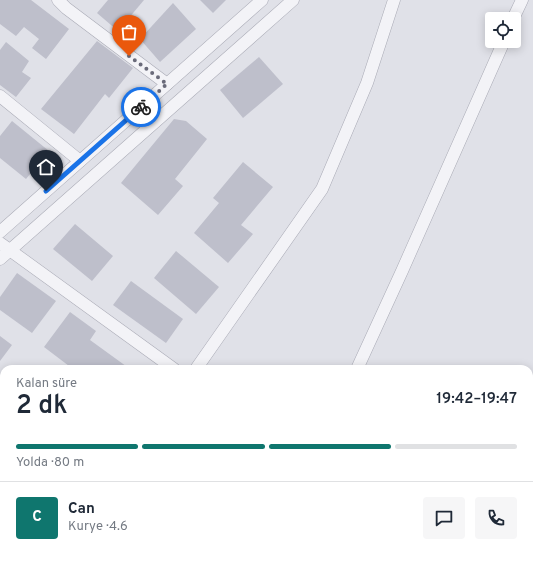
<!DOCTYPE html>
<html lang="tr">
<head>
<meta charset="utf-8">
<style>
	:root { --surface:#fff; --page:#f6f6f7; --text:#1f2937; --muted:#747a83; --line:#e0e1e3; --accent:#0f766e }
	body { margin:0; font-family:Overpass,sans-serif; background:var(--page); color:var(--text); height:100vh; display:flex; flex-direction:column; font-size:15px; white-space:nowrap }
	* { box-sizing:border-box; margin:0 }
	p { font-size:13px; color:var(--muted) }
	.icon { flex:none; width:22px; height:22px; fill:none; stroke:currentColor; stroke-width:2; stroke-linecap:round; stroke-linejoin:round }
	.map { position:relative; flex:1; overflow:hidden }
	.panel { position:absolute; left:0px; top:365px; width:533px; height:196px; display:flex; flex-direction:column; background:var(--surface); border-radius:12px 12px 0 0; box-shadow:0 2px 10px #0003 }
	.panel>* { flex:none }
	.controls { position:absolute; left:485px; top:12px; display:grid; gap:8px }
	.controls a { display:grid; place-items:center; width:36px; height:36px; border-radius:4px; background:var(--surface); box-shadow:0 2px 10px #0003; font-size:20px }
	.pin { position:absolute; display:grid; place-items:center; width:34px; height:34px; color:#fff; margin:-41px -17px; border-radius:50% 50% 50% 0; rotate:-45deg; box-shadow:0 0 4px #0007 }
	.pin .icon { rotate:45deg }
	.courier { position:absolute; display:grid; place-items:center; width:40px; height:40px; margin:-20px; border:3px solid #1a73e8; border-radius:50%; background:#fff; color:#222; box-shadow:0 1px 5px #0007 }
	.headline em { font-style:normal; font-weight:600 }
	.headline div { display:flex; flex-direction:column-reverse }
	.headline { display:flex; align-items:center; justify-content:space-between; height:68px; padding:0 16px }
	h1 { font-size:26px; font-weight:600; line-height:30px }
	.bar { display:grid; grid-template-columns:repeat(4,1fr); gap:6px 4px; align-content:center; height:48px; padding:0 16px }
	.bar i { height:5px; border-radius:3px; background:var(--line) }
	.bar .current { background:var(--accent) }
	.bar p { grid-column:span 4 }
	.line { display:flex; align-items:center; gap:10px; padding:0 16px; border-top:1px solid var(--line) }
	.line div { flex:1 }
	.round { display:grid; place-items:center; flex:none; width:42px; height:42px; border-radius:4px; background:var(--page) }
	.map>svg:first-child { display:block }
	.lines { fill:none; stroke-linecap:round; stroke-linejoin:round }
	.stream { stroke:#9da4c6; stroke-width:3 }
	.building { fill:#bebfcb }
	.minor-casing { stroke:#a9aab5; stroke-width:13 }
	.minor { stroke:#f3f3f7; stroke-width:12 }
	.done { stroke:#6a6b7a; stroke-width:4; stroke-dasharray:0 7.2 }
	.route { stroke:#1a73e8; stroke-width:5 }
</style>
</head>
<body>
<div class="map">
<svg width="533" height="561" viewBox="0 0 533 561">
	<rect width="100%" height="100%" fill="#e0e1e8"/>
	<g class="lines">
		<g class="stream">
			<path d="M529,525L533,509"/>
			<path d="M520,561L521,557"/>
		</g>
	</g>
	<g class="building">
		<path d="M0,0H31L69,29L46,59L32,48L39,39L24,27L16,36L0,24Z"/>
		<path d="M108,0H144L118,31L97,13Z"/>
		<path d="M200,0H226L213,13Z"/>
		<path d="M173,3L196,29L160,62L140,39Z"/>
		<path d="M97,41L133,68L109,98L105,94L74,134L41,109Z"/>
		<path d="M6,42L29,61L22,72L31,78L16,97L0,85V50Z"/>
		<path d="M259,57L283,84L243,118L220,90Z"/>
		<path d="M174,119L186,121L207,139L175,179L183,186L158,215L121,183Z"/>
		<path d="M12,121L49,151L26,179L0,158V136Z"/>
		<path d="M243,162L273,187L241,225L253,234L228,263L194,233L219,203L213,198Z"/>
		<path d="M75,224L113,256L92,281L53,249Z"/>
		<path d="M176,251L219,287L196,314L154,278Z"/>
		<path d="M17,273L56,301L32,333L0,310V297Z"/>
		<path d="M131,281L183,319L166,343L113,305Z"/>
		<path d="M70,312L96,331L90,340L130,369H73L44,347Z"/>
		<path d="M0,336L12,345L0,361Z"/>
	</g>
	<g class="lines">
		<defs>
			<g id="minor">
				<path d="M58,0L66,8L167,84"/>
				<path d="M513,19L522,0"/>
				<path d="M0,96L80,161"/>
				<path d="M0,232L262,0"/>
				<path d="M0,243L174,369"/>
				<path d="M0,259L293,0"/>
				<path d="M196,369L322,189L367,83L394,0"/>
				<path d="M357,369L402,271L504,41"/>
				<path d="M0,415L4,418"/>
				<path d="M45,561L58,557"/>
				<path d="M266,561L268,557"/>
			</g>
		</defs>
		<use href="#minor" class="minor-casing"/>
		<use href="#minor" class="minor"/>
	</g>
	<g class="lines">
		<path class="done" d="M129,56L167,84L141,107"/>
		<path class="route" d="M46,191L141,107"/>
	</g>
</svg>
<div class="controls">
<a><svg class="icon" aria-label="locate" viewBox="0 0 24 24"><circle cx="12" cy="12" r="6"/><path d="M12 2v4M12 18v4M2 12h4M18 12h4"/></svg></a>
</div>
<div class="pin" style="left:129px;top:56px;background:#ea580c"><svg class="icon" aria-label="bag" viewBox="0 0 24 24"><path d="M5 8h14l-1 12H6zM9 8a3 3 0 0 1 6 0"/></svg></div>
<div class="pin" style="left:46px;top:191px;background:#1f2937"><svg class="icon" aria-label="home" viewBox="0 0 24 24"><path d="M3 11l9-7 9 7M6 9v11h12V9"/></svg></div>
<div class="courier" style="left:141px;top:107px"><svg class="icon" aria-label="bike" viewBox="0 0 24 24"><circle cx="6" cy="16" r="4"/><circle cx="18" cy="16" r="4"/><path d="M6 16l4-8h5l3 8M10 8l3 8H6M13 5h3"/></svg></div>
<section class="panel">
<div class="headline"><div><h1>2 dk</h1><p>Kalan süre</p></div><em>19:42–19:47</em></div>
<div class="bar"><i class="current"></i><i class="current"></i><i class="current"></i><i></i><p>Yolda · 80 m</p></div>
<div class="line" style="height:72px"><b class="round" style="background:var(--accent);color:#fff">C</b><div><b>Can</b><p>Kurye · 4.6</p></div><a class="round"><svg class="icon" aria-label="chat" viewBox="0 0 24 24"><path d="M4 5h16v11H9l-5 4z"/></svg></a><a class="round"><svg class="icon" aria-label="phone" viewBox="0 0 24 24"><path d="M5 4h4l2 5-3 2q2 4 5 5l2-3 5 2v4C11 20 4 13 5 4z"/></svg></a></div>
</section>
</div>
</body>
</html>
